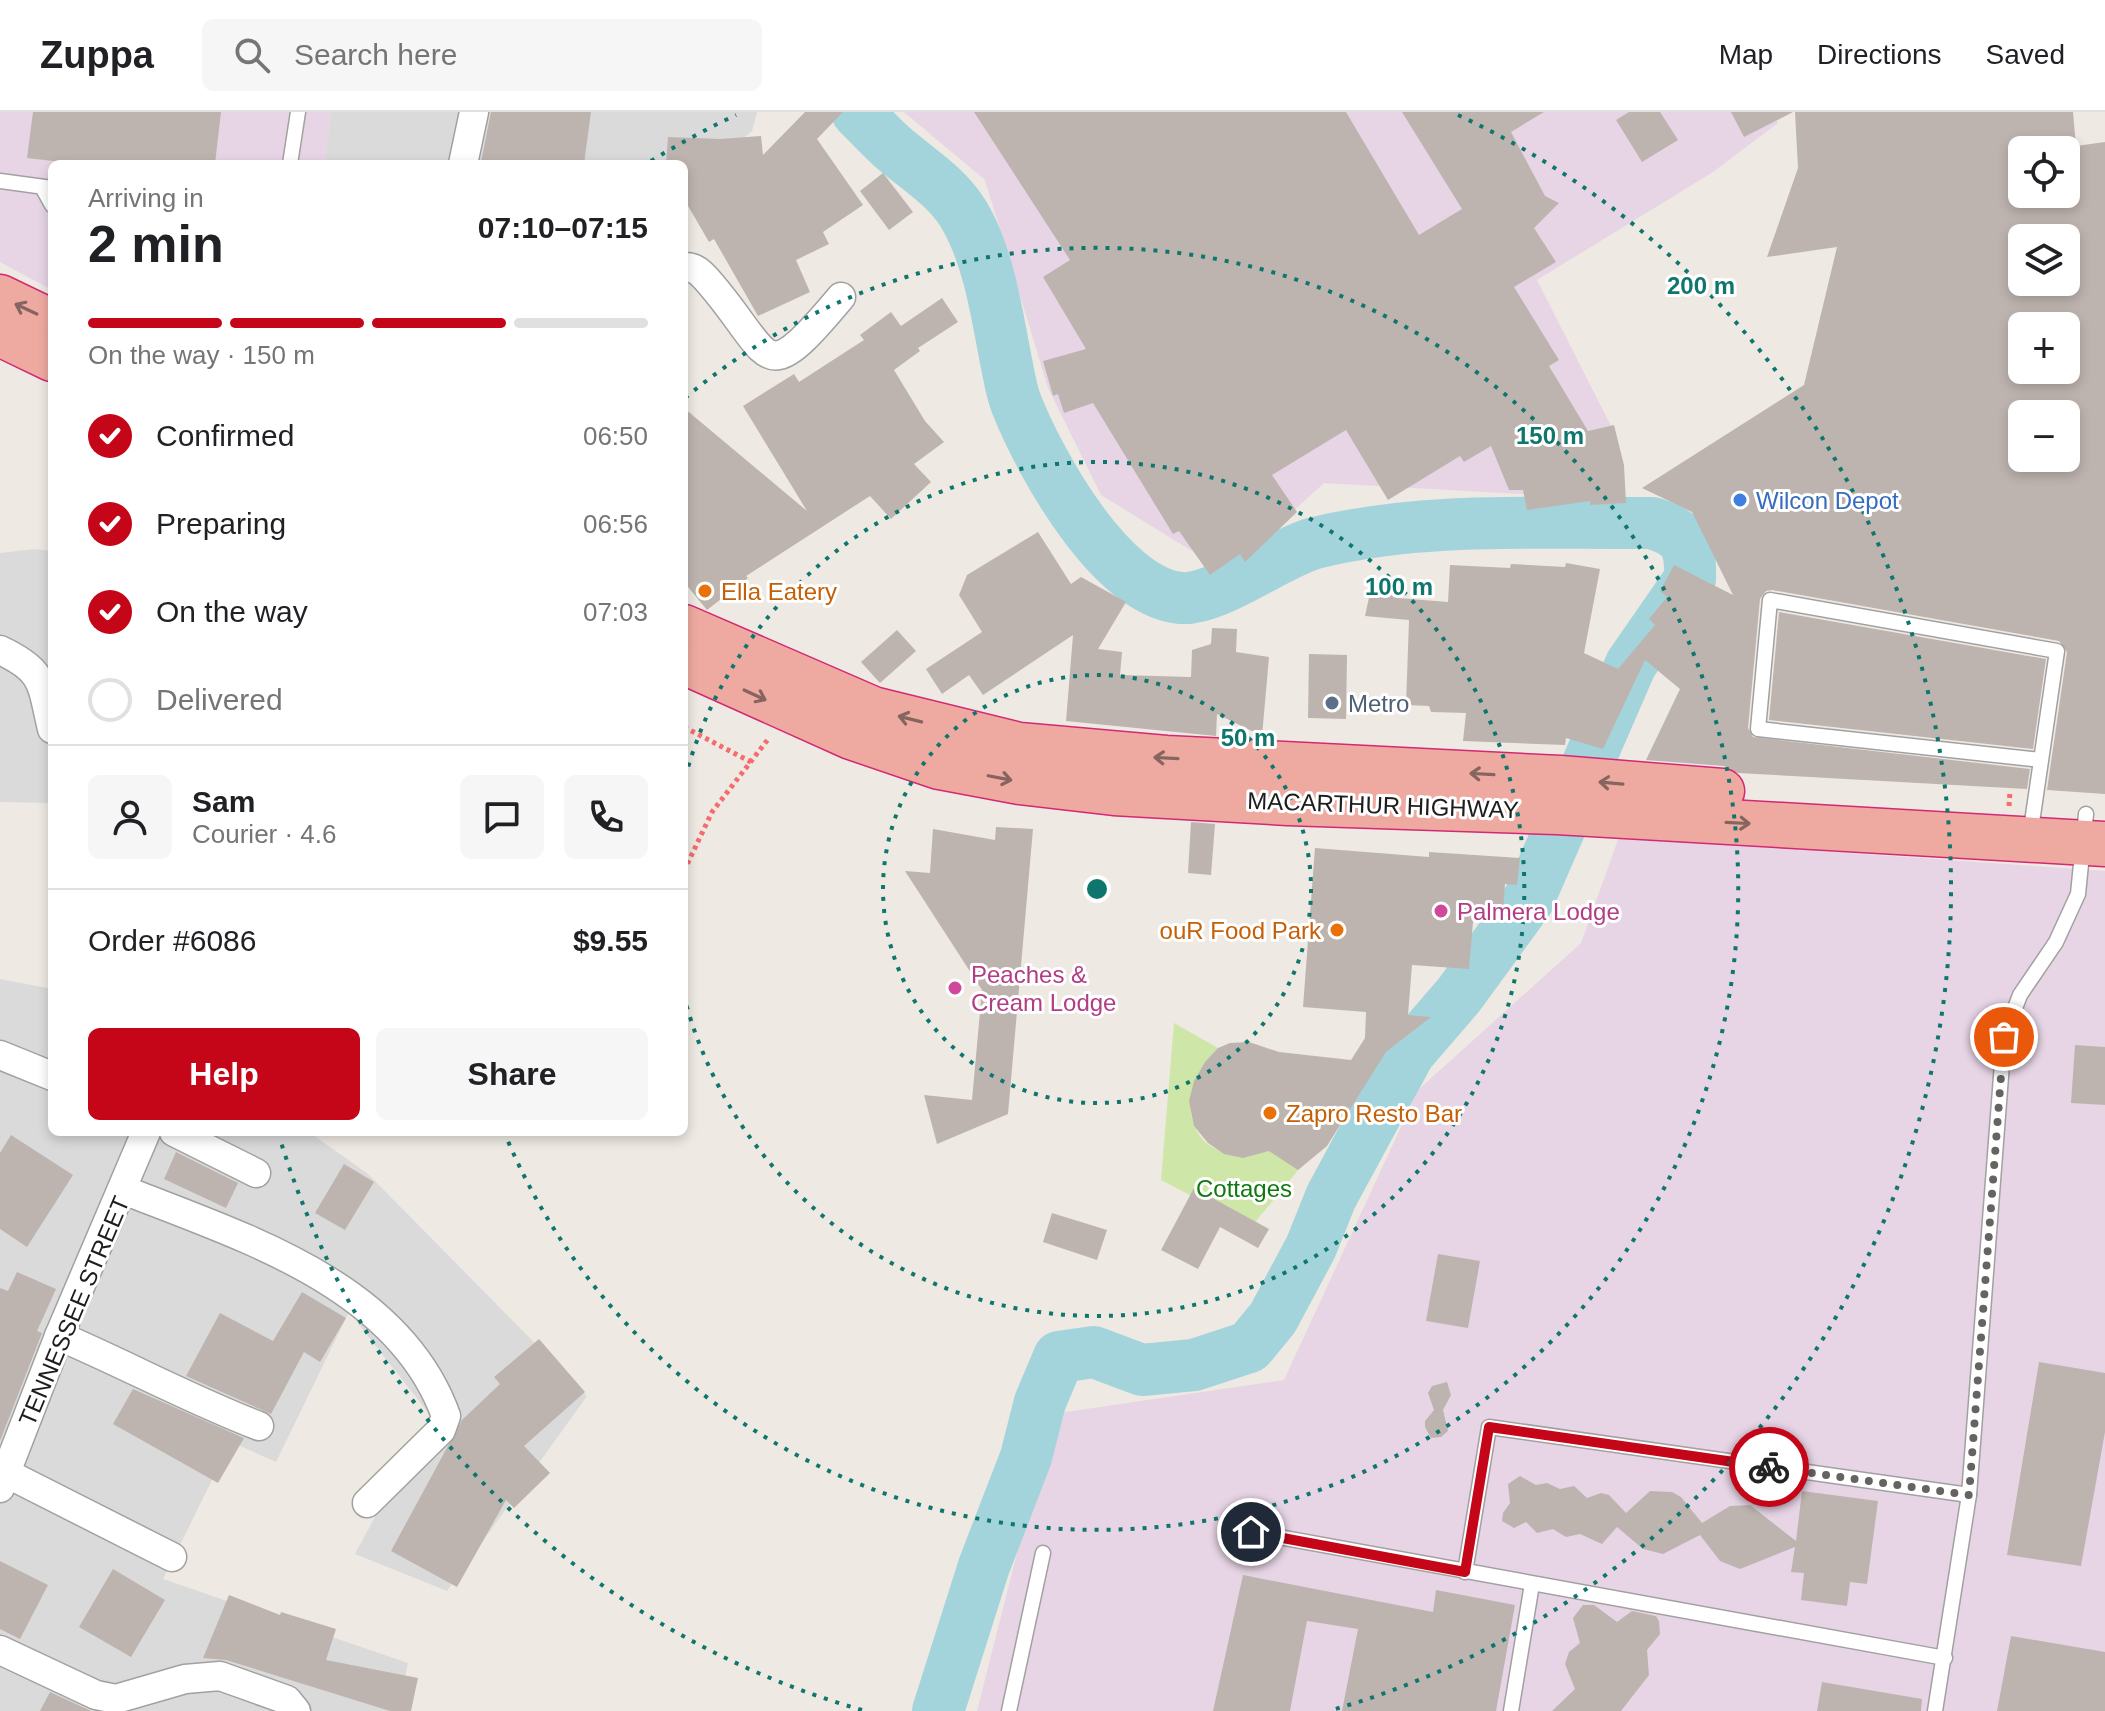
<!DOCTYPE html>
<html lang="en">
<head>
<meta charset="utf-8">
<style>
	:root { --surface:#fff; --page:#f6f6f6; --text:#202124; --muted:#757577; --line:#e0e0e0; --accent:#c50518 }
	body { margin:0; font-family:Arial,sans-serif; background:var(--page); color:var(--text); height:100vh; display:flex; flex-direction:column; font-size:30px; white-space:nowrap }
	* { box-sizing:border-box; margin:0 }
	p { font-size:26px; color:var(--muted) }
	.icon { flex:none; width:44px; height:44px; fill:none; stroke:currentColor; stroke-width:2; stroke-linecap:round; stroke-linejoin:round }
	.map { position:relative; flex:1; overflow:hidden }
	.side { position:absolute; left:48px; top:48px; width:640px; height:976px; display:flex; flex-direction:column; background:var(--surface); border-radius:12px; box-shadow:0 4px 12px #0003 }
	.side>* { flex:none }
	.controls { position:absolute; left:2008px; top:24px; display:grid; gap:16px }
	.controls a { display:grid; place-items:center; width:72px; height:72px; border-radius:12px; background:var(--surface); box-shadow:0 4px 12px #0003; font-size:40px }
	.pin { position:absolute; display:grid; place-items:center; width:68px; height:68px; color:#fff; margin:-34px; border:4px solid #fff; border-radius:50%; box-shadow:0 2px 8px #0007 }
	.courier { position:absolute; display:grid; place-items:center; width:80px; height:80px; margin:-40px; border:6px solid #c50518; border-radius:50%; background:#fff; color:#222; box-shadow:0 2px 10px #0007 }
	.headline em { font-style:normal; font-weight:800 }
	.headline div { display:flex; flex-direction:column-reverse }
	.headline { display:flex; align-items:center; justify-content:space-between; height:136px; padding:0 40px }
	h1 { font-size:52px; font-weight:800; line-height:60px }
	.bar { display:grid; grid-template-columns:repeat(4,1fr); gap:12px 8px; align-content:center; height:96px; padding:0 40px }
	.bar i { height:10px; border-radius:6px; background:var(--line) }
	.bar .selected { background:var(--accent) }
	.bar p { grid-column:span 4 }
	.line { display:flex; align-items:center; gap:20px; padding:0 40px; border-top:2px solid var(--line) }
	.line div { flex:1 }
	.round { display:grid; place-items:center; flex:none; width:84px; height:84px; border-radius:12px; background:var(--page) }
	ol { padding:0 40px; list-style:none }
	li { display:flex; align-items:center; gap:24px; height:88px }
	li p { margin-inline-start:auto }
	li .icon { padding:8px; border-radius:50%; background:var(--accent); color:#fff; stroke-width:4 }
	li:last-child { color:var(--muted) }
	li i { width:44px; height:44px; border:4px solid var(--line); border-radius:50% }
	.button { display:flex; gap:16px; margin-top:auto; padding:16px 40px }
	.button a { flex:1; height:92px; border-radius:12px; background:var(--accent); color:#fff; font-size:32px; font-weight:800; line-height:92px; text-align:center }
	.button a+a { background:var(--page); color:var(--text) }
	header { display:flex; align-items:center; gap:48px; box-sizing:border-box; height:112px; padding:0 40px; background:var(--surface); border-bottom:2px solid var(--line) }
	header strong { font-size:38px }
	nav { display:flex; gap:44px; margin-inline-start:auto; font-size:28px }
	.search { width:560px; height:72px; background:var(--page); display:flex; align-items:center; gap:20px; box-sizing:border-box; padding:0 28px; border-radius:12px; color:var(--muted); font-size:30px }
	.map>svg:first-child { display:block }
	.residential { fill:#dbdada }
	.industrial { fill:#e7d5e5 }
	.grass { fill:#cee7a9 }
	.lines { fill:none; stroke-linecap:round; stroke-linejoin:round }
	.river { stroke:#a4d4db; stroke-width:52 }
	.building { fill:#beb4af; fill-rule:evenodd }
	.service-casing { stroke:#a1a1a1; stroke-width:17 }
	.minor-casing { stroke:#a1a1a1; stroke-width:31 }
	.trunk-casing { stroke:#d42874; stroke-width:47 }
	.path { stroke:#f66c6c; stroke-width:5; stroke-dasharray:4 4; stroke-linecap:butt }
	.service { stroke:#fff; stroke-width:14 }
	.minor { stroke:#fff; stroke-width:28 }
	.trunk { stroke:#eeaaa1; stroke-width:44 }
	.oneway { stroke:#86645f }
	.done { stroke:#666462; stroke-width:8; stroke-dasharray:0 14.4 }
	.route { stroke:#c50518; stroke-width:10 }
	.ring { fill:none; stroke:#0f766e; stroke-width:4; stroke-dasharray:4 8 }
	.shop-dot { fill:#3f7fe0; stroke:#fff; stroke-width:3 }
	.food-dot { fill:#e8710a; stroke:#fff; stroke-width:3 }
	.service-dot { fill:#5c6f8a; stroke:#fff; stroke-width:3 }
	.hotel-dot { fill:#d1479c; stroke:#fff; stroke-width:3 }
	.labels { text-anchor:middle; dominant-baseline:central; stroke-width:6; stroke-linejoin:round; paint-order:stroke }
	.shop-label { font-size:24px; fill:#366cbe; stroke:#fff; text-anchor:start }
	.food-label { font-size:24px; fill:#c56008; stroke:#fff; text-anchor:start }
	.service-label { font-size:24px; fill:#4e5e75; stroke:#fff; text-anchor:start }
	.street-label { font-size:24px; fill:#1d1d1d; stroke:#fff }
	.hotel-label { font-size:24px; fill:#b23c85; stroke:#fff; text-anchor:start }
	.park-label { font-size:24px; fill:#0f780e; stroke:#fff }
	.centre { fill:#0f766e; stroke:#fff; stroke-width:4 }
	.ring-label { font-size:24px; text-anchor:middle; font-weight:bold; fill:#0f766e; stroke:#fff; stroke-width:6; stroke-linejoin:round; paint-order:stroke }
</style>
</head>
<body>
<header>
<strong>Zuppa</strong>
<div class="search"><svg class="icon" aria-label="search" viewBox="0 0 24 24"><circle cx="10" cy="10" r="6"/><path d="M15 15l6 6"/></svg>Search here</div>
<nav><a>Map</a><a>Directions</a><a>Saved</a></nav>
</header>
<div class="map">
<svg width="2105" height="1599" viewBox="0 0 2105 1599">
	<rect width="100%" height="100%" fill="#eee9e3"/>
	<g class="residential">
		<path d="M331,0H757L752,19L686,76L684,52H324Z"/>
		<path d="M35,437L52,439V691L0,690V441Z"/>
		<path d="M0,867L52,877V1020H309L368,1062L587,1284L447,1479L355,1442L430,1303L349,1200L276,1350L231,1330L163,1467L408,1551L397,1599H0Z"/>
	</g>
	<g class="industrial">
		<path d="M0,0H331L324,52H52V178L0,150Z"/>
		<path d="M904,0H1772L1778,11L1713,60L1537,168L1612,316L1610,387L1324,371L1226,460L1101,383L1048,276L985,68Z"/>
		<path d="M1619,725L2105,759V1599H977L1052,1302L1284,1268L1418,978L1581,831Z"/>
	</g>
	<path class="grass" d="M1174,911L1218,936C1168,991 1190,1059 1269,1039L1299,1057L1251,1115L1161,1068Z"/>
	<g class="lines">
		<path class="river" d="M857,0C868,11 879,23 891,34C919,59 950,75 968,110C990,152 997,203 1006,249C1009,263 1011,278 1016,291C1040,352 1111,480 1181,486C1216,489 1280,440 1315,431C1426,404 1539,412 1652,411C1685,421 1691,433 1690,467L1631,552L1529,787L1459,883L1409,941L1331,1085L1311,1135L1273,1206L1249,1235L1194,1253L1142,1258L1094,1240L1059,1245L1040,1290L1026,1345L984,1454L938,1599"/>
	</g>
	<g class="building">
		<path d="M33,0H221L215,52H79L27,46Z"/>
		<path d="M491,0H591L584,52L481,50Z"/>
		<path d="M805,0H843L817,27L863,93L823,120L829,132L796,148L810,180L758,204L714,127L709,130L684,87V52H666L668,25L720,27L761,24L763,43Z"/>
		<path d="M974,0H1346L1419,123L1462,97L1402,0H1544L1511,20L1545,84L1559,91L1534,116L1556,150L1514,175L1559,248L1549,254L1588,319L1614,313L1624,353L1626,391L1590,393V389L1527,398L1523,378H1509L1491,334L1464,350L1460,344L1388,388L1346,318L1272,363L1297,400L1245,450L1240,442L1210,463L1179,419L1173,422L1093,291L1064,301L1058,282L1053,284L1043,249L1086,237L1043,165L1070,148Z"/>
		<path d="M1629,0H1660L1678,28L1642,50L1616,8Z"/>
		<path d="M1731,0H1793L1744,25Z"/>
		<path d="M1795,0H2073L2076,34L2105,30V682L2047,678L2067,540L2059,529L1772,478L1766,479L1760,487L1748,616L1753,625L2030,657L2027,677L1738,661L1724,654L1646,648L1680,577L1645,548L1603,637L1566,626L1565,633L1463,629L1466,601L1431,600L1429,594L1406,593L1409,508L1365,504L1373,467L1399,469L1398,486L1448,490L1450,453L1510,456L1511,452L1565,455L1566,451L1600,457L1584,541L1618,557L1655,513L1649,507L1667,485L1660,479L1674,453L1733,483L1692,400L1642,376L1804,273L1837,135L1767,145L1798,56ZM2022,38H2066V82H2022ZM2022,126H2066V170H2022ZM2022,214H2066V258H2022ZM2022,302H2066V346H2022Z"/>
		<path d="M883,61L913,100L889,118L860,79Z"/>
		<path d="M942,186L958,210L918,236L920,239L894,258L925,309L944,330L914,352L931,370L891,407L870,384L746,464L748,466L707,498L684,470V296L807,399L743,294L794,262L799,270L864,228L860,223L891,200L901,214Z"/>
		<path d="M1038,420L1071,472L1081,465L1126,490L1098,537L1122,540L1120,563L1191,565L1192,538L1211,532L1212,516L1237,517L1236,540L1269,545L1262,624L1217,602L1216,624L1066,609L1073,523L983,583L969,563L942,582L926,557L982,520L959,483L967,463Z"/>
		<path d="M1779,500L2046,547L2033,637L1769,608Z"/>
		<path d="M897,518L916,539L880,571L861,550Z"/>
		<path d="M1309,542L1347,543L1346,607L1308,606Z"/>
		<path d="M1191,710L1215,712L1211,763L1188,761Z"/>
		<path d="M996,715L1033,717L1008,1002L937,1032L924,983L972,988L982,878L905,759L930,761L933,717L995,728Z"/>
		<path d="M1315,736L1429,745V740L1520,746L1517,773L1505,772L1503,800L1474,798L1469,857L1412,853L1408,903L1431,905L1386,940L1327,1034L1298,1058L1269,1039L1243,1046L1224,1042L1208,1031L1194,1014L1189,989L1194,969L1205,950L1218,936L1230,931L1249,930L1279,940L1351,948L1365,926L1366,900L1303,895Z"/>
		<path d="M2075,933L2105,935V993L2071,991Z"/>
		<path d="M11,1023L73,1063L27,1135L0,1117V1041Z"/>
		<path d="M176,1040L238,1071L226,1096L164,1067Z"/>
		<path d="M344,1052L374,1070L345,1118L315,1101Z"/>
		<path d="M1194,1076L1269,1117L1258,1136L1220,1115L1198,1157L1161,1138Z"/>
		<path d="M1052,1101L1107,1118L1097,1148L1043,1130Z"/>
		<path d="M1438,1142L1480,1149L1468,1216L1426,1209Z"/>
		<path d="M17,1160L56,1177L37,1219L42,1221L0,1329V1176L8,1179Z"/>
		<path d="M302,1180L346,1206L320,1250L304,1240L271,1302L186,1264L220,1201L273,1229Z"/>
		<path d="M539,1227L585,1280L524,1334L550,1361L514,1396L506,1388L457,1475L391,1439L462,1308L500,1272L494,1265Z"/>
		<path d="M2039,1250L2105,1261V1320L2081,1454L2007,1443Z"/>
		<path d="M1447,1270L1451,1283L1443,1298L1448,1319L1441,1325L1431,1326L1425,1315V1309L1434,1298L1428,1281L1432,1274Z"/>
		<path d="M133,1277L244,1326L218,1371L113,1312Z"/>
		<path d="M1520,1364L1536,1373L1547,1371L1560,1377L1574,1374L1587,1386L1601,1381L1609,1383L1626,1401L1650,1379L1672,1380L1681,1385L1702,1411L1730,1394L1750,1393L1796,1429L1802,1379L1878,1389L1867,1472L1850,1470L1847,1494L1801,1488L1804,1461L1791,1460L1795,1435L1740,1457L1720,1449L1700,1423L1663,1442L1643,1437L1617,1415L1602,1432L1580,1422L1566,1425L1553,1417L1537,1421L1526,1410L1514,1416L1502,1409L1503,1401L1510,1391L1508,1372Z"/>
		<path d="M0,1449L48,1473L20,1527L0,1517Z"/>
		<path d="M113,1457L165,1488L131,1545L79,1515Z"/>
		<path d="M1243,1463L1433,1500L1436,1478L1515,1493L1496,1599H1342L1358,1517L1307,1509L1290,1599H1213Z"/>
		<path d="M229,1483L280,1503L281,1500L336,1517L326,1548L418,1566L411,1599H390L226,1548L203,1546Z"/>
		<path d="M1583,1493H1594L1617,1510L1632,1499L1656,1504L1659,1509L1660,1522L1647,1538L1649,1563L1621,1599H1552L1575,1577L1565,1552L1569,1540L1580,1531L1573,1506Z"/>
		<path d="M2011,1524L2105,1540V1599H1997Z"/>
		<path d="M1822,1570L1922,1587L1921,1599H1817Z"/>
		<path d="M50,1580L89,1598L91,1599H40Z"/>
	</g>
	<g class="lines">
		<defs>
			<g id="service">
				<path d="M290,52L298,0"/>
				<path d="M0,69L52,76"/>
				<path d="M42,75L52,93"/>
				<path d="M2030,724L2057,539L1770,488L1758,617L2041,648"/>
				<path d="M1251,1420L1945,1546"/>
				<path d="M1465,1460L1489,1315L1969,1383"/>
				<path d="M1009,1599L1043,1441"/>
				<path d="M1511,1599L1532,1472"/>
				<path d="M1935,1599L1969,1383L2004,925L2020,883L2056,830L2078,782L2086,702"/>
			</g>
			<g id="minor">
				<path d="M463,52L474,0"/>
				<path d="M684,155C695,154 702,162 709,170C774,245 760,282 841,185"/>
				<path d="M0,538C45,559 41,571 52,617"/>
				<path d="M0,943L52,964"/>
				<path d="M174,1020L256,1061"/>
				<path d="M124,1078C242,1125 399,1172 446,1304L441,1318L367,1391"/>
				<path d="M59,1224C127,1253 191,1288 259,1314"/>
				<path d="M8,1362L172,1445"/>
				<path d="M0,1376L59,1224L146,1020"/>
				<path d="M0,1538L96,1583L116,1587L185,1567L220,1564L287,1588L296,1599"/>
			</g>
			<g id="trunk">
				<path d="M0,185L52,210"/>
				<path d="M0,222L52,247"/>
				<path d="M684,515L873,597L1019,633L1166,646L1560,666L1722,679"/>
				<path d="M684,550L851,625L939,655L1019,670L1114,681L1288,691L1557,700L2105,732"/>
			</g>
		</defs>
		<use href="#service" class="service-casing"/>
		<use href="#minor" class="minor-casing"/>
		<use href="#trunk" class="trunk-casing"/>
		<g class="path">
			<path d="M684,615L751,650"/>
			<path d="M2009,694L2010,679"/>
			<path d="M684,759L712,700L769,626"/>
		</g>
		<use href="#service" class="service"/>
		<use href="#minor" class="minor"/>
		<use href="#trunk" class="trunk"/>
	</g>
	<defs><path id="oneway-shaft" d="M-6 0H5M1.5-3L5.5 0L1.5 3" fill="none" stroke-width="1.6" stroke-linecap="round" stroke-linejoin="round" transform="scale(2)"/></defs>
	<g class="oneway">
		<use href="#oneway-shaft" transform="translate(26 197) rotate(-155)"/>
		<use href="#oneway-shaft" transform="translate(755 583) rotate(25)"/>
		<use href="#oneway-shaft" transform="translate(910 607) rotate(-166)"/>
		<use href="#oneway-shaft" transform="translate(1166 646) rotate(-177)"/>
		<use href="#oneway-shaft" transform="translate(1482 662) rotate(-177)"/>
		<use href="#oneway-shaft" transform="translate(1000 666) rotate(11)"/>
		<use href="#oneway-shaft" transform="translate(1611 671) rotate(-175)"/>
		<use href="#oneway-shaft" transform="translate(1738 711) rotate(3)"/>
	</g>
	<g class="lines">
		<path class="done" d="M1769,1355L1969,1383L2004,925"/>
		<path class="route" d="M1251,1420L1465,1460L1489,1315L1769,1355"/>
	</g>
	<g class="ring">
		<circle cx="1097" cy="777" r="214"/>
		<path d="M685 666A427 427 0 1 1 685 888"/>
		<path d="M685 286A641 641 0 1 1 505 1022"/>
		<path d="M862 1598A854 854 0 0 1 280 1027M651 49A854 854 0 0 1 736 3M1458 3A854 854 0 0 1 1332 1598"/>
	</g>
	<circle class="shop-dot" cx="1740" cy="388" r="8"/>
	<g class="food-dot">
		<circle cx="705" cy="479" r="8"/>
		<circle cx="1337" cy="818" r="8"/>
		<circle cx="1270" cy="1001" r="8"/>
	</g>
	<circle class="service-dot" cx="1332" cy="591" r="8"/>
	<g class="hotel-dot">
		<circle cx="1441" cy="799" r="8"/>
		<circle cx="955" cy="876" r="8"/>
	</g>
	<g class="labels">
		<g class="shop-label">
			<text x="1756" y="388">Wilcon Depot</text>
		</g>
		<g class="food-label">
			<text x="721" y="479">Ella Eatery</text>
			<text x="1321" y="818" text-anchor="end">ouR Food Park</text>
			<text x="1286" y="1001">Zapro Resto Bar</text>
		</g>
		<g class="service-label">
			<text x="1348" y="591">Metro</text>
		</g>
		<g class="street-label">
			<text transform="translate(1383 693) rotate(2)">MACARTHUR HIGHWAY</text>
			<text transform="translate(74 1199) rotate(-67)">TENNESSEE STREET</text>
		</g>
		<g class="hotel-label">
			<text x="1457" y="799">Palmera Lodge</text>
			<text x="971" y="862">Peaches &amp;<tspan x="971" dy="28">Cream Lodge</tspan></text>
		</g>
		<g class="park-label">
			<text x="1244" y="1076">Cottages</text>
		</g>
	</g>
	<circle cx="1097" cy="777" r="12" class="centre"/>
	<g class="ring-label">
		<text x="1701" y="182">200 m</text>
		<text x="1550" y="332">150 m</text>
		<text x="1399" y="483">100 m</text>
		<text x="1248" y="634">50 m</text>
	</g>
</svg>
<div class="controls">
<a><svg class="icon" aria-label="locate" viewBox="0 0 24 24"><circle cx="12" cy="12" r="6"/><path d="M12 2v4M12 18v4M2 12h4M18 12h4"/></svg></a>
<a><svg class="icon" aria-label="layers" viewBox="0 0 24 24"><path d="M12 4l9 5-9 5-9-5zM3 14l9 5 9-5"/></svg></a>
<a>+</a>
<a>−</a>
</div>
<div class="pin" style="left:2004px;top:925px;background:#ea580c"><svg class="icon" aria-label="bag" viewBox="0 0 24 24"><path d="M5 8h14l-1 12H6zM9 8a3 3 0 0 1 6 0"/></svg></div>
<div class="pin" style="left:1251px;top:1420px;background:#1f2937"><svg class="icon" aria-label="home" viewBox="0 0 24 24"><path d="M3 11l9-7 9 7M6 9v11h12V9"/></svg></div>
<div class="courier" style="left:1769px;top:1355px"><svg class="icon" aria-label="bike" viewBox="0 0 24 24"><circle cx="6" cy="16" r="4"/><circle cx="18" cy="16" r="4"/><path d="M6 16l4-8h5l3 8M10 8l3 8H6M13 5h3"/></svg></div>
<section class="side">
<div class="headline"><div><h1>2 min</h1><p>Arriving in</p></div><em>07:10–07:15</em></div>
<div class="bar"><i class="selected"></i><i class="selected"></i><i class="selected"></i><i></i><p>On the way · 150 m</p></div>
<ol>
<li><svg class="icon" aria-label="check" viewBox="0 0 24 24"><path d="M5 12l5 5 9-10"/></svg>Confirmed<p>06:50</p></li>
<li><svg class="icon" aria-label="check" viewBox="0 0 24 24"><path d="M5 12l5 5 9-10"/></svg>Preparing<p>06:56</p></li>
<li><svg class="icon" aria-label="check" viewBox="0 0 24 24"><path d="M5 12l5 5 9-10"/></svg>On the way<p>07:03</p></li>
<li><i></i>Delivered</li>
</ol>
<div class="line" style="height:144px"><a class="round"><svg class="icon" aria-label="person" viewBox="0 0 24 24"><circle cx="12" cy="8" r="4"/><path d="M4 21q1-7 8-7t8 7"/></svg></a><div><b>Sam</b><p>Courier · 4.6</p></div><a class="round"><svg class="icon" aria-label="chat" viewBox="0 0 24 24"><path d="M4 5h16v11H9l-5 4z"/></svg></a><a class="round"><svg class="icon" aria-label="phone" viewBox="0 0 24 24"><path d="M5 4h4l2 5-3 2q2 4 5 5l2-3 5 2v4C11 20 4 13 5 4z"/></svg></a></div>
<div class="line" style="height:104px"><div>Order #6086</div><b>$9.55</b></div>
<div class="button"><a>Help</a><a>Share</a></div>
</section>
</div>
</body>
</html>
